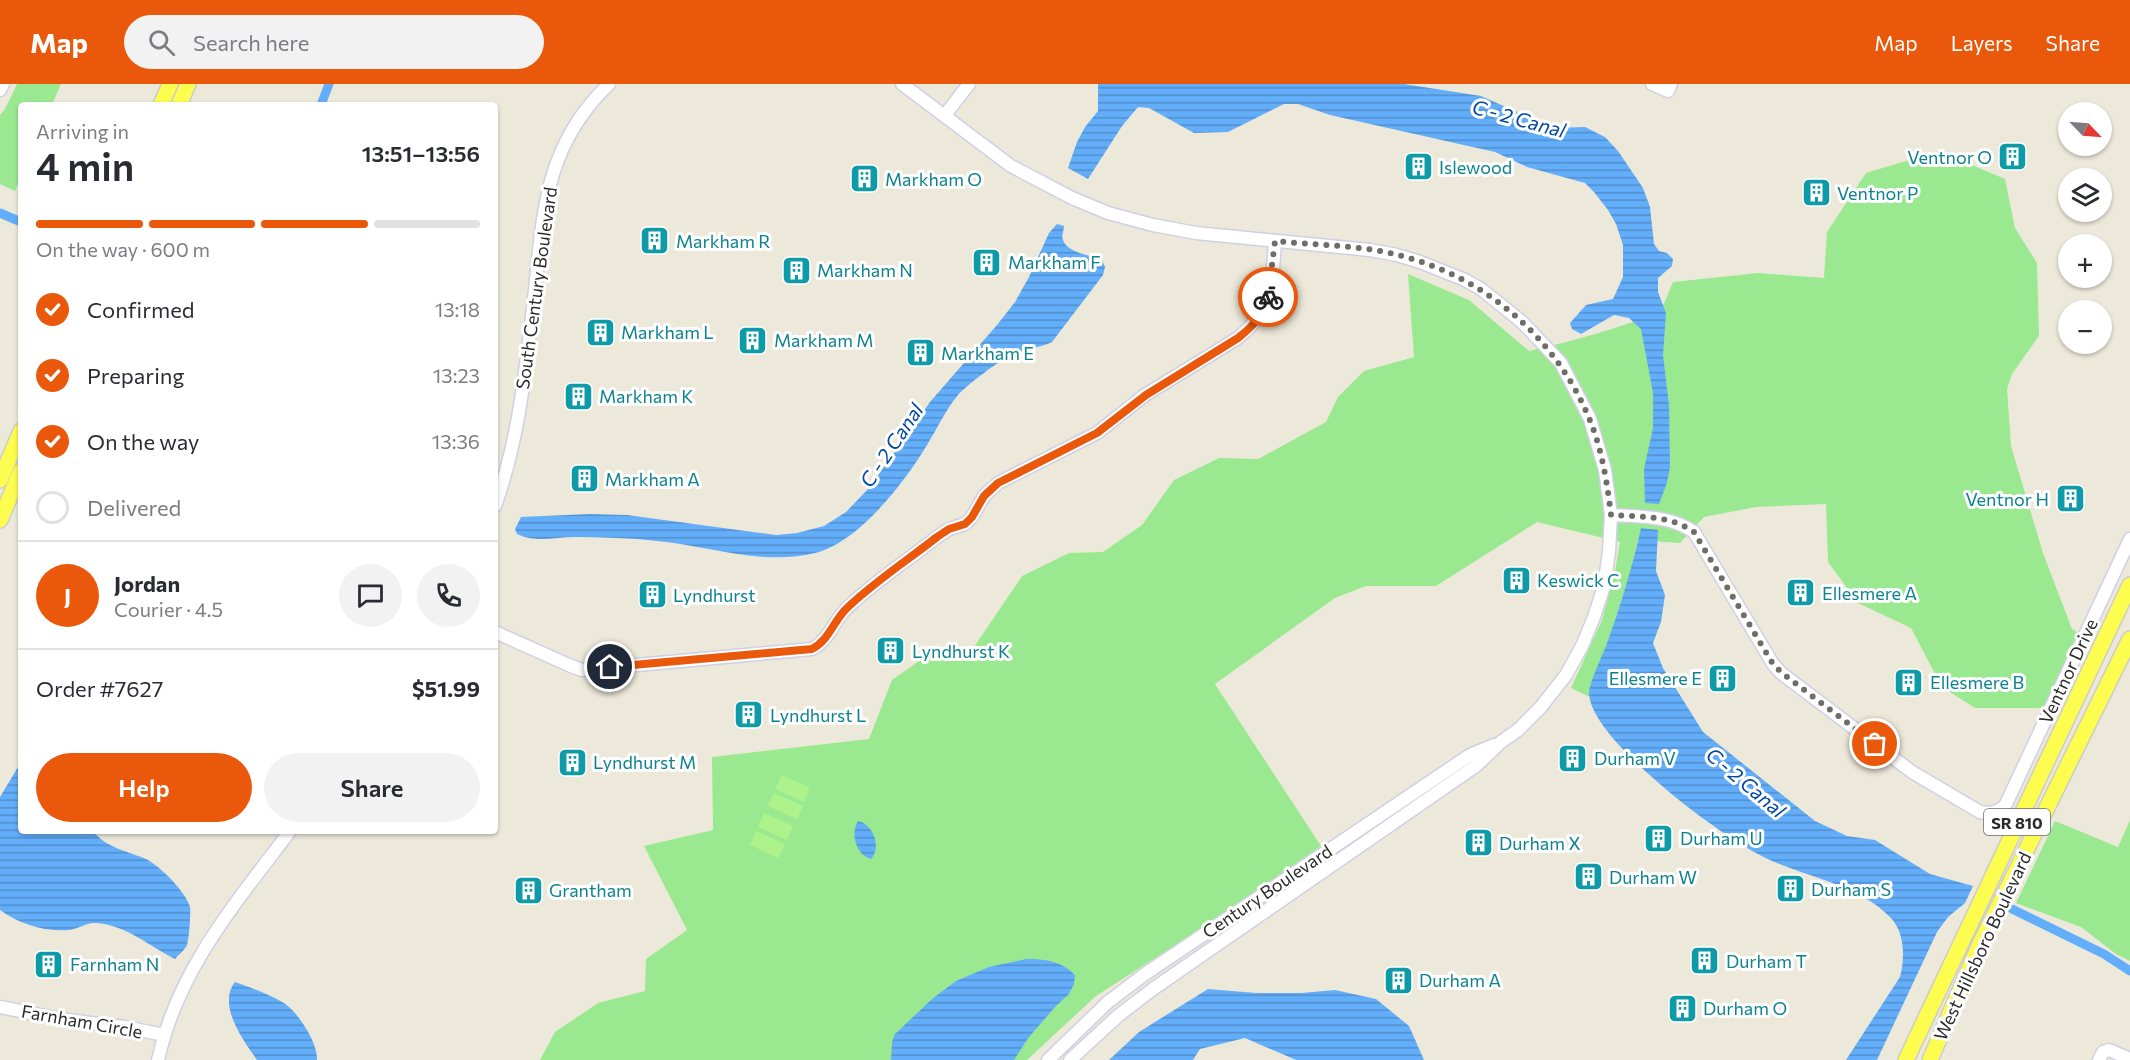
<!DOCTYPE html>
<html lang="en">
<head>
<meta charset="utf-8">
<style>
	:root { --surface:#fff; --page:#f2f2f3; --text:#2b2b33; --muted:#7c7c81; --line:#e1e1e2; --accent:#ea580c }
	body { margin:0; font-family:Commissioner,sans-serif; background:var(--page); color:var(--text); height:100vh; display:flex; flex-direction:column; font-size:22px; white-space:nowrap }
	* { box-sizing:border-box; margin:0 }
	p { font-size:20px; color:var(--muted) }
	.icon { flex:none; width:33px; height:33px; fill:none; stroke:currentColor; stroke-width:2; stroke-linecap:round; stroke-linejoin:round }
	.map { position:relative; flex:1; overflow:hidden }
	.drawer { position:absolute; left:18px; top:18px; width:480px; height:732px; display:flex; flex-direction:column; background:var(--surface); border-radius:6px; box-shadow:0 2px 4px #0004 }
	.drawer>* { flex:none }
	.needle { width:39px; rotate:115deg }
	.tools { position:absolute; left:2058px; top:18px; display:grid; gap:12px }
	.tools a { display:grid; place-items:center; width:54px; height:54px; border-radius:50%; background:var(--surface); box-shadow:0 2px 4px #0004; font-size:30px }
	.pin { position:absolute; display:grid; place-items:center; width:51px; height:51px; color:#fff; margin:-26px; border:3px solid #fff; border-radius:50%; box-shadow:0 2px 6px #0007 }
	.courier { position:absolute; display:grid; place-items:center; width:60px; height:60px; margin:-30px; border:4px solid #ea580c; border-radius:50%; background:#fff; color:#222; box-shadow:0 2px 8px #0007 }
	.summary em { font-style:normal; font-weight:600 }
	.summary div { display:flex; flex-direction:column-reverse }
	.summary { display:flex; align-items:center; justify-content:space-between; height:102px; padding:0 18px }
	h1 { font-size:39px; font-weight:600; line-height:45px }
	.bar { display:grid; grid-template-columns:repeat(4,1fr); gap:9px 6px; align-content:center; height:72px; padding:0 18px }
	.bar i { height:8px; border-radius:4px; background:var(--line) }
	.bar .selected { background:var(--accent) }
	.bar p { grid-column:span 4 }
	.line { display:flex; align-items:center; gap:15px; padding:0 18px; border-top:2px solid var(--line) }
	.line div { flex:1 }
	.round { display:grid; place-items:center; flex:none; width:63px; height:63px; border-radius:32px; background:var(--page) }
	ol { padding:0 18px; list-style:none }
	li { display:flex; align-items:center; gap:18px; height:66px }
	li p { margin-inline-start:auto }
	li .icon { padding:6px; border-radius:50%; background:var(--accent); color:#fff; stroke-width:4 }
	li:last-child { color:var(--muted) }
	li i { width:33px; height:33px; border:3px solid var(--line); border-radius:50% }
	.primary-button { display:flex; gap:12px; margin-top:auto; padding:12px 18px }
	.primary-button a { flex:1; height:69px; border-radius:36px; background:var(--accent); color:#fff; font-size:24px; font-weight:600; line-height:69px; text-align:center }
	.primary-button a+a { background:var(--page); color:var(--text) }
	header { display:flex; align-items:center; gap:36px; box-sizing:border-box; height:84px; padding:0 30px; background:var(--accent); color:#fff }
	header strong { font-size:28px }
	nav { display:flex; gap:33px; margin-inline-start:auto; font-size:21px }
	.search { width:420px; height:54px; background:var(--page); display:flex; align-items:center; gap:15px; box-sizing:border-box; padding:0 21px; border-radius:33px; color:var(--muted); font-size:22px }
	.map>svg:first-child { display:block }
	.green { fill:#9ae991 }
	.pitch { fill:#aef28b }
	.water { fill:url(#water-rules) }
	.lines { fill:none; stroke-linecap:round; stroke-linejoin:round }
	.canal { stroke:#63aefa; stroke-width:9 }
	.minor-casing { stroke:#d0cfe4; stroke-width:15 }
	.major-casing { stroke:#ccc; stroke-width:18 }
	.minor { stroke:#fff; stroke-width:12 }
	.major { stroke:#fdfd4f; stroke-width:15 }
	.done { stroke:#6e6d68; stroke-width:6; stroke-dasharray:0 10.8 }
	.route { stroke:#ea580c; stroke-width:8 }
	.labels { text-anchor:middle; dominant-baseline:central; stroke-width:6; stroke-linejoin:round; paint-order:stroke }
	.shield { fill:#fff; stroke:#6a6a6a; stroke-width:1.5 }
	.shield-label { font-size:16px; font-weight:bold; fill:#2a2a2a }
	.culture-label { font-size:18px; fill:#0d838f; stroke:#fff; text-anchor:start }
	.street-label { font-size:18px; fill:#2a2a2a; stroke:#fff }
	.water-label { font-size:20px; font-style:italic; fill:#0147a6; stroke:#fff }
</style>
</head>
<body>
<header>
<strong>Map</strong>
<div class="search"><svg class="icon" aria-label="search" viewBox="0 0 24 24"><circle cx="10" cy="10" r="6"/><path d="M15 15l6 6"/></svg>Search here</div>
<nav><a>Map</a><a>Layers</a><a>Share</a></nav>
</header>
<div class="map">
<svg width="2130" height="976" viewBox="0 0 2130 976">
	<defs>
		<pattern id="water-rules" width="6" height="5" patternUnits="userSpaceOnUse" patternTransform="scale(1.5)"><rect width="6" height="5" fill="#63aefa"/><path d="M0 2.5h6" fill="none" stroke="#528ecb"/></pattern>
	</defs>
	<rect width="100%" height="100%" fill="#ede9da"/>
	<g class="green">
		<path d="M17,0H61L52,21H21V92L15,107L0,100V31L5,25Z"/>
		<path d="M1939,67L2005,95L2015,144L2037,179L2039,252L2012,290L2007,305L2011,362L2043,469L2072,545L2079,549L2043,624H1975L1942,603L1911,544L1858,519L1828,478L1826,420L1756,423L1704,433L1680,459L1638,456L1631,487L1590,613L1571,604L1602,536L1615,487L1620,458L1537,438L1436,502H1366L1335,514L1215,600L1321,762L1205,842L1096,912L1027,976H540L555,948L598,919L645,907L646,875L687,846L644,762L713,746L712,673L869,655L892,596L932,568L974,563L1022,492L1069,469L1103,468L1142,441L1174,396L1219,374L1258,375L1326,338L1338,313L1364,287L1414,273L1408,190L1469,216L1529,267C1574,257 1617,244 1660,229L1673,198L1758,189L1824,194L1827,148L1866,89Z"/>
		<path d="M2130,736V877L2116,870L2081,843L2016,819L2055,737L2118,763Z"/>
	</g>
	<g class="pitch">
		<path d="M782,691L810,704L804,718L775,705Z"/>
		<path d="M774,709L803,722L797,735L768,722Z"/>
		<path d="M764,729L793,742L787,756L758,743Z"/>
		<path d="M756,747L785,760L778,774L750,761Z"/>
	</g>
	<g class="water">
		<path d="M1098,0H1404L1481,12L1554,44L1585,43L1605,53L1618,67L1643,104L1650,123L1654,160L1659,167L1667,169L1673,175L1672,182L1658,194V208L1666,229L1663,271L1669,321L1670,383L1667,399L1659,420L1645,419L1644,385L1653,344V309L1641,245L1629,234L1614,231L1581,250L1572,245L1570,239L1586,221L1613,215L1623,193V161L1616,140L1608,126L1594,108L1585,99L1527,83L1495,68L1330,31L1298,20H1284L1228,48L1194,49L1149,24L1138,23L1122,42L1088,95L1068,84L1077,58L1085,43L1098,27Z"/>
		<path d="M1057,140L1064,142C1064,147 1061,152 1063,156C1067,169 1091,171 1102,176L1105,183L1103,191L1052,258C1039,264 1026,265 1013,270C1000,276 968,300 958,311C946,325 937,345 927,361C905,398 858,459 815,469C763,482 709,462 657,457C630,454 603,453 575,453C556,453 535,459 517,450L515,445L521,433L590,430L627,431L776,451L797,449L824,442L846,428L869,404L930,318L997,241L1015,218L1029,193L1049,149Z"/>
		<path d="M1641,444L1658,446L1656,487L1665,511L1661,538L1653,559L1663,584L1703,648L1815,737L1847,752L1875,756L1930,790L1973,802L1965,819L1948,833L1937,848L1877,976H1846L1900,893C1905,874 1905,848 1890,833C1855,797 1799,793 1756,769C1716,748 1590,655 1589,609C1589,600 1602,572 1606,562C1620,523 1632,485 1641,444Z"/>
		<path d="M21,678V747H93C106,764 128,767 146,775C160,782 186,808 190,823C191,830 189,855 187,861C185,866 178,871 175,875C149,862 126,841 96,839C87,838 78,845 69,846C45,848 19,840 0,826V713Z"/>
		<path d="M858,737C873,740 882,763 871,775C856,771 850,750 858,737Z"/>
		<path d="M1026,875C1046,875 1061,877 1075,891L1074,900L1069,910L1055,923L1029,953L1014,976H891L892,958L895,950L932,915L956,897L989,883Z"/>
		<path d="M235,898C251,904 269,910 284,919C298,928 318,959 317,976H257C243,956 217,921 235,898Z"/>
		<path d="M1208,905L1256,909H1301L1335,906L1376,915L1409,942L1424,976H1296L1245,954L1200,965L1193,976H1109L1139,948Z"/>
	</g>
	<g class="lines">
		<g class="canal">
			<path d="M321,21L329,0"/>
			<path d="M0,129L21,138"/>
			<path d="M2012,825L2104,870L2130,887"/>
		</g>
		<defs>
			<g id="minor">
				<path d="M902,0L1011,82L1072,114L1108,129L1153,141L1196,149L1370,166L1397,171L1420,178L1465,196L1481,205L1522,238L1561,279L1590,335L1605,386L1611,431L1609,468L1604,502L1594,533L1582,562L1566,591L1540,624L1518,646L1501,658L1477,681L1153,905L1119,931L1070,976"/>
				<path d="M1652,0L1668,7L1671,0"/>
				<path d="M0,6L3,0"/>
				<path d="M945,31L969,0"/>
				<path d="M495,422C518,358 525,291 533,224C543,137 541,65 609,0"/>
				<path d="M1611,431C1640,433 1670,431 1694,448L1773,580L1781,589L1912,688L1980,728C1990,730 2000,728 2006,720L2130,455"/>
				<path d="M495,548L571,582L582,586L812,565C828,557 833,539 845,526C872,499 907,477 937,453L949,445L965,440L972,433L984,412L998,399L1097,349L1145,311L1238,254C1273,225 1272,200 1275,157"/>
				<path d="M0,923L66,936L125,943L164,951"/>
				<path d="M158,976C178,885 236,819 290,747"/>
				<path d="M1048,976L1108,918L1145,890L1470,671L1494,661"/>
				<path d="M2099,976L2103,968L2109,966L2130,975"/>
			</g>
			<g id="major">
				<path d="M161,21L170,0"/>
				<path d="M179,21L188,0"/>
				<path d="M0,396L21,347"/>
				<path d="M0,436L21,387"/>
				<path d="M1906,976L2130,501"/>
				<path d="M1930,976L1980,860L2130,555"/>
			</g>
		</defs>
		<use href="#minor" class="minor-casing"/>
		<use href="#major" class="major-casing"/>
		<use href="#minor" class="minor"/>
		<use href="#major" class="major"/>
	</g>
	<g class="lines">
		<path class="done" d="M1268,213L1275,157C1315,161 1359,161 1398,171C1483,192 1555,252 1589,334C1602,365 1607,398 1611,431C1640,433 1670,431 1694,448L1773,580L1782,589L1875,660"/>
		<path class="route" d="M610,583L812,565C828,557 833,539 845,526C871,500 908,476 937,453L949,445L965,440L972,433L984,412L998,399L1097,349L1146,311L1238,254C1252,243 1264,231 1268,213"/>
	</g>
	<defs>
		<symbol id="building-square" viewBox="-11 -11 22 22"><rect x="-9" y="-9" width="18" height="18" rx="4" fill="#0f9aa8" stroke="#fff"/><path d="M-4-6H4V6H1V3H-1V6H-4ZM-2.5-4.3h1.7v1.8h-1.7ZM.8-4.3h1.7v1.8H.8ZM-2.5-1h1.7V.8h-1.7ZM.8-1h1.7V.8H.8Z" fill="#fff"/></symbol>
	</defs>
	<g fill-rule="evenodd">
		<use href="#building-square" x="1996" y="56" width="33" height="33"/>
		<use href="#building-square" x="1402" y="66" width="33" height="33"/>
		<use href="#building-square" x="848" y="78" width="33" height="33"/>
		<use href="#building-square" x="1800" y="92" width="33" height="33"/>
		<use href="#building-square" x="638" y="140" width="33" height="33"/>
		<use href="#building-square" x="970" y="162" width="33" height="33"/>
		<use href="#building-square" x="780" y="170" width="33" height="33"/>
		<use href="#building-square" x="584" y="232" width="33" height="33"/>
		<use href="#building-square" x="736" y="240" width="33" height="33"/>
		<use href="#building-square" x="904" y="252" width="33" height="33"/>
		<use href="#building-square" x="562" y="296" width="33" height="33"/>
		<use href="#building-square" x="568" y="378" width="33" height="33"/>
		<use href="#building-square" x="2054" y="398" width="33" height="33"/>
		<use href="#building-square" x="1500" y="480" width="33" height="33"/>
		<use href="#building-square" x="1784" y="492" width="33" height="33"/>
		<use href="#building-square" x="636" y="494" width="33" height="33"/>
		<use href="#building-square" x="874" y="550" width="33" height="33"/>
		<use href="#building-square" x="1706" y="578" width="33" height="33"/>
		<use href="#building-square" x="1892" y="582" width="33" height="33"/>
		<use href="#building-square" x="732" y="614" width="33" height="33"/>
		<use href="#building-square" x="1556" y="658" width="33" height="33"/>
		<use href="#building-square" x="556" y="662" width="33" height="33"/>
		<use href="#building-square" x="1642" y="738" width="33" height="33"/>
		<use href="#building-square" x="1462" y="742" width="33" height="33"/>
		<use href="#building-square" x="1572" y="776" width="33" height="33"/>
		<use href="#building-square" x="1774" y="788" width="33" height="33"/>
		<use href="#building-square" x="512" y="790" width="33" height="33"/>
		<use href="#building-square" x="1688" y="860" width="33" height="33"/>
		<use href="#building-square" x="32" y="864" width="33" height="33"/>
		<use href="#building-square" x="1382" y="880" width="33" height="33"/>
		<use href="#building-square" x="1666" y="908" width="33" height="33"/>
	</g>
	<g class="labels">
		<rect class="shield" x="1984" y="725" width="66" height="26" rx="4.5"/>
		<g class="shield-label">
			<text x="2017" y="738">SR 810</text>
		</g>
		<g class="culture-label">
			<text x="1992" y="73" text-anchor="end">Ventnor O</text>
			<text x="1439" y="83">Islewood</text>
			<text x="885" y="95">Markham O</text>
			<text x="1837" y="109">Ventnor P</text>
			<text x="676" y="157">Markham R</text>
			<text x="1008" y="178">Markham F</text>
			<text x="817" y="186">Markham N</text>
			<text x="621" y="248">Markham L</text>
			<text x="774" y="256">Markham M</text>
			<text x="941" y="269">Markham E</text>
			<text x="599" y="312">Markham K</text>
			<text x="605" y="395">Markham A</text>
			<text x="2049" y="415" text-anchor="end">Ventnor H</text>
			<text x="1537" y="496">Keswick C</text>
			<text x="1822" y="509">Ellesmere A</text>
			<text x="673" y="511">Lyndhurst</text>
			<text x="912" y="567">Lyndhurst K</text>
			<text x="1702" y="594" text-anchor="end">Ellesmere E</text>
			<text x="1930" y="598">Ellesmere B</text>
			<text x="770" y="631">Lyndhurst L</text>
			<text x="1594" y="674">Durham V</text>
			<text x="593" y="678">Lyndhurst M</text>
			<text x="1680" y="754">Durham U</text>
			<text x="1499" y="759">Durham X</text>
			<text x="1609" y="793">Durham W</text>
			<text x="1811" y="805">Durham S</text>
			<text x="549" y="806">Grantham</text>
			<text x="1726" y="877">Durham T</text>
			<text x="70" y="880">Farnham N</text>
			<text x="1419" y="896">Durham A</text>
			<text x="1703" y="924">Durham O</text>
		</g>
		<g class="street-label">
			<text transform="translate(536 204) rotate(-82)">South Century Boulevard</text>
			<text transform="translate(2068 587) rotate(-65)">Ventnor Drive</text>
			<text transform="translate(1267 807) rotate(-34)">Century Boulevard</text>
			<text transform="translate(1982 862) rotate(-65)">West Hillsboro Boulevard</text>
			<text transform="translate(82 937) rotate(10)">Farnham Circle</text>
		</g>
		<g class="water-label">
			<text transform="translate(1519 34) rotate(15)">C - 2 Canal</text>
			<text transform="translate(891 361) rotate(-56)">C - 2 Canal</text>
			<text transform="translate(1746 698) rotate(40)">C - 2 Canal</text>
		</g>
	</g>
</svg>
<div class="tools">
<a><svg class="needle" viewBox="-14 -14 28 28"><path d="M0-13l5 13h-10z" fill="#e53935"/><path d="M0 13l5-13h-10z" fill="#7c7c81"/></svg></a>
<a><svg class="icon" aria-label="layers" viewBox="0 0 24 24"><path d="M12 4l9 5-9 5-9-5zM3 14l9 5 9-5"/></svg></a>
<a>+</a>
<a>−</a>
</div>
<div class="pin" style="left:1875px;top:660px;background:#ea580c"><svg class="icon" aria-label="bag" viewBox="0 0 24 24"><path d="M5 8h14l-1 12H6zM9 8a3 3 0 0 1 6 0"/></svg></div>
<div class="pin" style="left:610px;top:583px;background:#1f2937"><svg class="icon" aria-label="home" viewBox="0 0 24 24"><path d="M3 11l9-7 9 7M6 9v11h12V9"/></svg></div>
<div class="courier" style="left:1268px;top:213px"><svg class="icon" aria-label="bike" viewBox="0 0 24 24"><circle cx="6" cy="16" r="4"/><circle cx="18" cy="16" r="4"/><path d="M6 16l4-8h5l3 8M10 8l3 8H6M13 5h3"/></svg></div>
<section class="drawer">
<div class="summary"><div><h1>4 min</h1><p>Arriving in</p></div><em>13:51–13:56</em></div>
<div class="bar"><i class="selected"></i><i class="selected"></i><i class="selected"></i><i></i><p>On the way · 600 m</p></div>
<ol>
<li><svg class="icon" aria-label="check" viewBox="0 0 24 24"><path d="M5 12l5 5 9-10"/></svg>Confirmed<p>13:18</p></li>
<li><svg class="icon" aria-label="check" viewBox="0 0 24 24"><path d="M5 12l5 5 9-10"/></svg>Preparing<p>13:23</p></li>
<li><svg class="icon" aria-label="check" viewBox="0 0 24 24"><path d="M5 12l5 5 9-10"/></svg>On the way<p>13:36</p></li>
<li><i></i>Delivered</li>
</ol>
<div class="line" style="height:108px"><b class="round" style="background:var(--accent);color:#fff">J</b><div><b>Jordan</b><p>Courier · 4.5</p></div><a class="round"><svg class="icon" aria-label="chat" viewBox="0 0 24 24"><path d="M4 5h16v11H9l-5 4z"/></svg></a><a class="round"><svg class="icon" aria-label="phone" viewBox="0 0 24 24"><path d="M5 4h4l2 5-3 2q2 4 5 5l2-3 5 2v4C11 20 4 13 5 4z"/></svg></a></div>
<div class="line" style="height:78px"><div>Order #7627</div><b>$51.99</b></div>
<div class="primary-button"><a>Help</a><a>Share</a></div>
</section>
</div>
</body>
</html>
